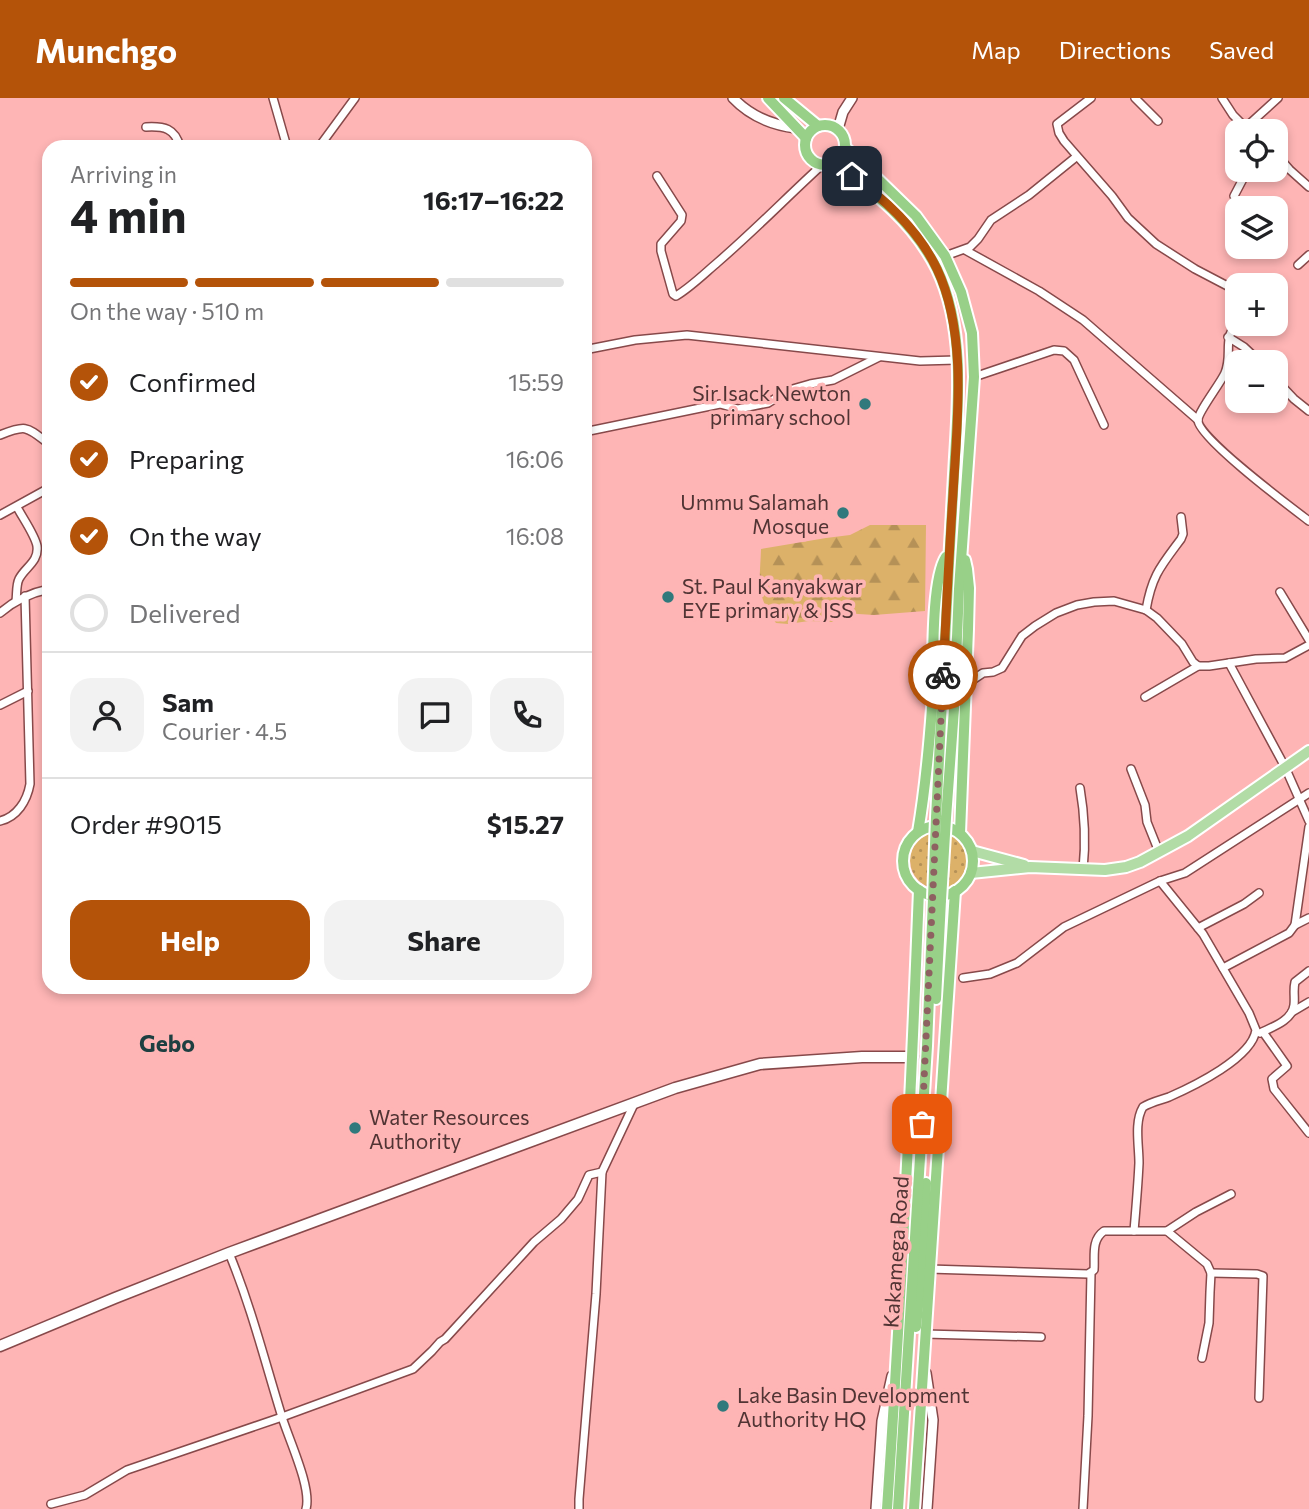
<!DOCTYPE html>
<html lang="en">
<head>
<meta charset="utf-8">
<style>
	:root { --surface:#fff; --page:#f2f2f2; --text:#202124; --muted:#757577; --line:#e0e0e0; --accent:#b45309 }
	body { margin:0; font-family:Commissioner,sans-serif; background:var(--page); color:var(--text); height:100vh; display:flex; flex-direction:column; font-size:26px; white-space:nowrap }
	* { box-sizing:border-box; margin:0 }
	p { font-size:23px; color:var(--muted) }
	.icon { flex:none; width:38px; height:38px; fill:none; stroke:currentColor; stroke-width:2; stroke-linecap:round; stroke-linejoin:round }
	.map { position:relative; flex:1; overflow:hidden }
	.side { position:absolute; left:42px; top:42px; width:550px; height:854px; display:flex; flex-direction:column; background:var(--surface); border-radius:21px; box-shadow:0 4px 10px #0003 }
	.side>* { flex:none }
	.buttons { position:absolute; left:1225px; top:21px; display:grid; gap:14px }
	.buttons a { display:grid; place-items:center; width:63px; height:63px; border-radius:14px; background:var(--surface); box-shadow:0 4px 10px #0003; font-size:35px }
	.pin { position:absolute; display:grid; place-items:center; width:60px; height:60px; color:#fff; margin:-30px; border-radius:14px; box-shadow:0 4px 10px #0006 }
	.courier { position:absolute; display:grid; place-items:center; width:70px; height:70px; margin:-35px; border:5px solid #b45309; border-radius:50%; background:#fff; color:#222; box-shadow:0 2px 9px #0007 }
	.head em { font-style:normal; font-weight:700 }
	.head div { display:flex; flex-direction:column-reverse }
	.head { display:flex; align-items:center; justify-content:space-between; height:119px; padding:0 28px }
	h1 { font-size:46px; font-weight:700; line-height:52px }
	.bar { display:grid; grid-template-columns:repeat(4,1fr); gap:10px 7px; align-content:center; height:84px; padding:0 28px }
	.bar i { height:9px; border-radius:5px; background:var(--line) }
	.bar .on { background:var(--accent) }
	.bar p { grid-column:span 4 }
	.line { display:flex; align-items:center; gap:18px; padding:0 28px; border-top:2px solid var(--line) }
	.line div { flex:1 }
	.round { display:grid; place-items:center; flex:none; width:74px; height:74px; border-radius:21px; background:var(--page) }
	ol { padding:0 28px; list-style:none }
	li { display:flex; align-items:center; gap:21px; height:77px }
	li p { margin-inline-start:auto }
	li .icon { padding:7px; border-radius:50%; background:var(--accent); color:#fff; stroke-width:4 }
	li:last-child { color:var(--muted) }
	li i { width:38px; height:38px; border:4px solid var(--line); border-radius:50% }
	.action { display:flex; gap:14px; margin-top:auto; padding:14px 28px }
	.action a { flex:1; height:80px; border-radius:21px; background:var(--accent); color:#fff; font-size:28px; font-weight:700; line-height:80px; text-align:center }
	.action a+a { background:var(--page); color:var(--text) }
	header { display:flex; align-items:center; gap:42px; box-sizing:border-box; height:98px; padding:0 35px; background:var(--accent); color:#fff }
	header strong { font-size:33px }
	nav { display:flex; gap:38px; margin-inline-start:auto; font-size:24px }
	.map>svg:first-child { display:block }
	.forest { fill:url(#forest-firs) }
	.park { fill:url(#park-dots) }
	.lines { fill:none; stroke-linecap:round; stroke-linejoin:round }
	.minor-casing { stroke:#87494a; stroke-width:10 }
	.tertiary-casing { stroke:#87494a; stroke-width:12 }
	.secondary-casing { stroke:#87494a; stroke-width:13 }
	.primary-casing { stroke:#fff; stroke-width:14 }
	.trunk-casing { stroke:#fff; stroke-width:14 }
	.minor { stroke:#fff; stroke-width:7 }
	.tertiary { stroke:#fff; stroke-width:9 }
	.secondary { stroke:#fff; stroke-width:10 }
	.primary { stroke:#b2dca6; stroke-width:10 }
	.trunk { stroke:#98d088; stroke-width:10 }
	.trunk-bridge-casing { stroke:#fff; stroke-width:14; stroke-linecap:butt }
	.trunk-bridge { stroke:#98d088; stroke-width:10 }
	.done { stroke:#8e6161; stroke-width:7; stroke-dasharray:0 12.6 }
	.route { stroke:#b45309; stroke-width:9 }
	.poi-dot { fill:#30797c; stroke:#feb5b5; stroke-width:2.5 }
	.labels { text-anchor:middle; dominant-baseline:central; stroke-width:7; stroke-linejoin:round; paint-order:stroke }
	.poi-label { font-size:21px; fill:#513434; stroke:#feb5b5; text-anchor:start }
	.street-label { font-size:21px; fill:#513434; stroke:#feb5b5 }
	.neighbourhood-label { font-size:23px; font-weight:bold; fill:#1d3f41; stroke:#feb5b5 }
</style>
</head>
<body>
<header>
<strong>Munchgo</strong>
<nav><a>Map</a><a>Directions</a><a>Saved</a></nav>
</header>
<div class="map">
<svg width="1309" height="1411" viewBox="0 0 1309 1411">
	<defs>
		<pattern id="forest-firs" width="22" height="20" patternUnits="userSpaceOnUse" patternTransform="scale(1.75)"><rect width="22" height="20" fill="#dcb169"/><path d="M5 1l3.5 6h-7zM16 11l3.5 6h-7z" fill="#b59157"/></pattern>
		<pattern id="park-dots" width="8" height="8" patternUnits="userSpaceOnUse" patternTransform="scale(1.75)"><rect width="8" height="8" fill="#dcb169"/><path d="M2 2h.1M6 6h.1" fill="none" stroke="#b59157" stroke-width="1.8" stroke-linecap="round"/></pattern>
	</defs>
	<rect width="100%" height="100%" fill="#feb5b5"/>
	<path class="forest" d="M870,427H926L925,513L874,517L843,515L832,524L809,523L788,526L776,525C755,497 760,484 761,451L826,440L850,437Z"/>
	<circle class="park" cx="939" cy="762" r="29"/>
	<g class="lines">
		<defs>
			<g id="minor">
				<path d="M273,0L287,49"/>
				<path d="M1091,0L1057,26L1059,35L1064,43L1112,98L1128,120L1156,146L1195,171L1237,193"/>
				<path d="M1135,0L1158,23"/>
				<path d="M1222,0L1233,17L1249,33"/>
				<path d="M146,29C164,28 175,30 180,49"/>
				<path d="M1245,30L1278,0"/>
				<path d="M319,49L355,0"/>
				<path d="M1276,56L1290,72L1309,89"/>
				<path d="M657,78L682,117L681,123L661,146V153L673,196L676,198C691,189 705,175 718,164C754,133 787,99 822,67"/>
				<path d="M1234,98L1244,79L1251,72"/>
				<path d="M965,152L1039,193L1083,222L1198,322"/>
				<path d="M945,158L970,149L978,141L991,122L1029,97L1076,59"/>
				<path d="M1298,167L1309,157"/>
				<path d="M1237,224C1222,243 1233,255 1225,275C1220,286 1198,314 1198,322C1197,339 1292,410 1309,423"/>
				<path d="M1228,239L1244,249L1260,264"/>
				<path d="M584,252L635,242L687,237L920,263L957,262"/>
				<path d="M974,279L1054,252L1064,253L1074,262L1104,327"/>
				<path d="M1276,282L1294,301L1309,313"/>
				<path d="M584,334L720,306L738,311L768,305L789,292L810,286L833,282L879,259"/>
				<path d="M0,337C27,326 27,329 49,346"/>
				<path d="M0,417L49,390"/>
				<path d="M1280,494L1309,542"/>
				<path d="M16,503C17,496 16,487 19,481C25,469 39,464 37,448C35,437 22,419 17,409"/>
				<path d="M1146,512C1152,477 1161,468 1181,441L1183,436L1181,419"/>
				<path d="M0,515C15,502 30,495 49,491"/>
				<path d="M1229,565L1285,669L1309,723"/>
				<path d="M965,587L983,575L993,574L1002,570L1022,538L1035,528L1056,515L1077,507L1094,504L1114,503L1146,512L1157,520L1182,546L1193,564L1198,568H1209L1256,561L1285,560L1309,547"/>
				<path d="M1145,599L1198,568"/>
				<path d="M0,607L28,593"/>
				<path d="M1131,671L1145,707L1147,724L1159,754"/>
				<path d="M1080,690C1085,719 1086,743 1083,772"/>
				<path d="M0,723C17,719 27,703 30,686L25,498"/>
				<path d="M1295,827L1309,820"/>
				<path d="M1198,830L1244,806L1259,795"/>
				<path d="M1223,870L1289,835L1295,827L1309,729"/>
				<path d="M963,880L990,876L1017,865L1064,829L1160,783L1185,775L1309,695"/>
				<path d="M1292,914L1309,904"/>
				<path d="M1263,934L1287,968L1272,981L1274,991L1309,1035"/>
				<path d="M1260,935C1272,929 1292,923 1294,907C1295,899 1293,892 1295,884L1309,873"/>
				<path d="M1134,1133C1136,1110 1138,1087 1139,1065C1139,1047 1134,1024 1143,1009C1151,1004 1161,1002 1169,999C1194,988 1252,960 1256,932L1249,915L1203,836L1160,783"/>
				<path d="M1167,1133L1196,1114L1231,1096"/>
				<path d="M229,1155C251,1208 265,1264 282,1319C289,1342 312,1390 306,1411"/>
				<path d="M929,1171L1088,1176L1094,1172C1095,1158 1091,1142 1104,1133H1167L1207,1166L1211,1175L1210,1194L1209,1225L1202,1260"/>
				<path d="M1211,1175L1257,1176L1263,1178L1259,1300"/>
				<path d="M925,1236L1041,1239"/>
				<path d="M51,1406L85,1397L127,1372L282,1319L413,1271L432,1253L440,1244L445,1241L534,1144L561,1121L578,1101L589,1077L602,1074"/>
				<path d="M579,1411V1401L596,1196L602,1074L635,1004"/>
				<path d="M1083,1411L1088,1318L1091,1175"/>
			</g>
			<g id="tertiary">
				<path d="M733,0C749,17 772,27 796,30"/>
				<path d="M838,31L843,14L852,0"/>
				<path d="M926,1275L933,1322L927,1411"/>
				<path d="M876,1411L882,1323L892,1278"/>
			</g>
			<path id="secondary" d="M0,1248L115,1200L229,1155L675,990L760,966L862,959H913"/>
			<g id="primary">
				<path d="M972,753L1024,767"/>
				<path d="M971,775L1030,769L1105,772L1126,769L1140,764L1188,738L1309,653"/>
			</g>
			<g id="trunk">
				<path d="M768,0L806,40"/>
				<path d="M784,0L818,28"/>
				<circle cx="825" cy="47" r="20"/>
				<path d="M846,50L916,118L945,158L961,194L972,235L974,279L959,491L954,611L946,720"/>
				<path d="M834,66C875,94 914,125 937,171C964,227 959,298 955,359C953,394 951,430 949,465C944,550 940,635 936,720"/>
				<circle cx="938" cy="763" r="35"/>
				<path d="M918,734C925,693 929,651 932,610C934,576 930,484 946,459"/>
				<path d="M960,735L968,531L969,490L967,471L965,462"/>
				<path d="M936,901L941,802"/>
				<path d="M916,1229L922,1168L926,1085"/>
				<path d="M887,1411C901,1205 911,999 919,792"/>
				<path d="M898,1411L927,948L933,801"/>
				<path d="M914,1411C928,1205 941,999 955,793"/>
			</g>
		</defs>
		<use href="#minor" class="minor-casing"/>
		<use href="#tertiary" class="tertiary-casing"/>
		<use href="#secondary" class="secondary-casing"/>
		<use href="#primary" class="primary-casing"/>
		<use href="#trunk" class="trunk-casing"/>
		<use href="#minor" class="minor"/>
		<use href="#tertiary" class="tertiary"/>
		<use href="#secondary" class="secondary"/>
		<use href="#primary" class="primary"/>
		<use href="#trunk" class="trunk"/>
		<defs>
			<g id="trunk-bridge">
				<path d="M933,801L936,720"/>
				<path d="M941,802L946,720"/>
			</g>
		</defs>
		<use href="#trunk-bridge" class="trunk-bridge-casing"/>
		<use href="#trunk-bridge" class="trunk-bridge"/>
	</g>
	<g class="lines">
		<path class="done" d="M922,1026L943,577"/>
		<path class="route" d="M852,78C886,102 919,133 937,171C968,237 957,325 953,396C949,456 946,517 943,577"/>
	</g>
	<g class="poi-dot">
		<circle cx="865" cy="306" r="7"/>
		<circle cx="843" cy="415" r="7"/>
		<circle cx="668" cy="499" r="7"/>
		<circle cx="355" cy="1030" r="7"/>
		<circle cx="723" cy="1308" r="7"/>
	</g>
	<g class="labels">
		<g class="poi-label">
			<text x="851" y="294" text-anchor="end">Sir Isack Newton<tspan x="851" dy="24">primary school</tspan></text>
			<text x="829" y="403" text-anchor="end">Ummu Salamah<tspan x="829" dy="24">Mosque</tspan></text>
			<text x="682" y="487">St. Paul Kanyakwar<tspan x="682" dy="24">EYE primary &amp; JSS</tspan></text>
			<text x="369" y="1018">Water Resources<tspan x="369" dy="24">Authority</tspan></text>
			<text x="737" y="1296">Lake Basin Development<tspan x="737" dy="24">Authority HQ</tspan></text>
		</g>
		<g class="street-label">
			<text transform="translate(895 1154) rotate(-86)">Kakamega Road</text>
		</g>
		<g class="neighbourhood-label">
			<text x="167" y="945">Gebo</text>
		</g>
	</g>
</svg>
<div class="buttons">
<a><svg class="icon" aria-label="locate" viewBox="0 0 24 24"><circle cx="12" cy="12" r="6"/><path d="M12 2v4M12 18v4M2 12h4M18 12h4"/></svg></a>
<a><svg class="icon" aria-label="layers" viewBox="0 0 24 24"><path d="M12 4l9 5-9 5-9-5zM3 14l9 5 9-5"/></svg></a>
<a>+</a>
<a>−</a>
</div>
<div class="pin" style="left:922px;top:1026px;background:#ea580c"><svg class="icon" aria-label="bag" viewBox="0 0 24 24"><path d="M5 8h14l-1 12H6zM9 8a3 3 0 0 1 6 0"/></svg></div>
<div class="pin" style="left:852px;top:78px;background:#1f2937"><svg class="icon" aria-label="home" viewBox="0 0 24 24"><path d="M3 11l9-7 9 7M6 9v11h12V9"/></svg></div>
<div class="courier" style="left:943px;top:577px"><svg class="icon" aria-label="bike" viewBox="0 0 24 24"><circle cx="6" cy="16" r="4"/><circle cx="18" cy="16" r="4"/><path d="M6 16l4-8h5l3 8M10 8l3 8H6M13 5h3"/></svg></div>
<section class="side">
<div class="head"><div><h1>4 min</h1><p>Arriving in</p></div><em>16:17–16:22</em></div>
<div class="bar"><i class="on"></i><i class="on"></i><i class="on"></i><i></i><p>On the way · 510 m</p></div>
<ol>
<li><svg class="icon" aria-label="check" viewBox="0 0 24 24"><path d="M5 12l5 5 9-10"/></svg>Confirmed<p>15:59</p></li>
<li><svg class="icon" aria-label="check" viewBox="0 0 24 24"><path d="M5 12l5 5 9-10"/></svg>Preparing<p>16:06</p></li>
<li><svg class="icon" aria-label="check" viewBox="0 0 24 24"><path d="M5 12l5 5 9-10"/></svg>On the way<p>16:08</p></li>
<li><i></i>Delivered</li>
</ol>
<div class="line" style="height:126px"><a class="round"><svg class="icon" aria-label="person" viewBox="0 0 24 24"><circle cx="12" cy="8" r="4"/><path d="M4 21q1-7 8-7t8 7"/></svg></a><div><b>Sam</b><p>Courier · 4.5</p></div><a class="round"><svg class="icon" aria-label="chat" viewBox="0 0 24 24"><path d="M4 5h16v11H9l-5 4z"/></svg></a><a class="round"><svg class="icon" aria-label="phone" viewBox="0 0 24 24"><path d="M5 4h4l2 5-3 2q2 4 5 5l2-3 5 2v4C11 20 4 13 5 4z"/></svg></a></div>
<div class="line" style="height:91px"><div>Order #9015</div><b>$15.27</b></div>
<div class="action"><a>Help</a><a>Share</a></div>
</section>
</div>
</body>
</html>
